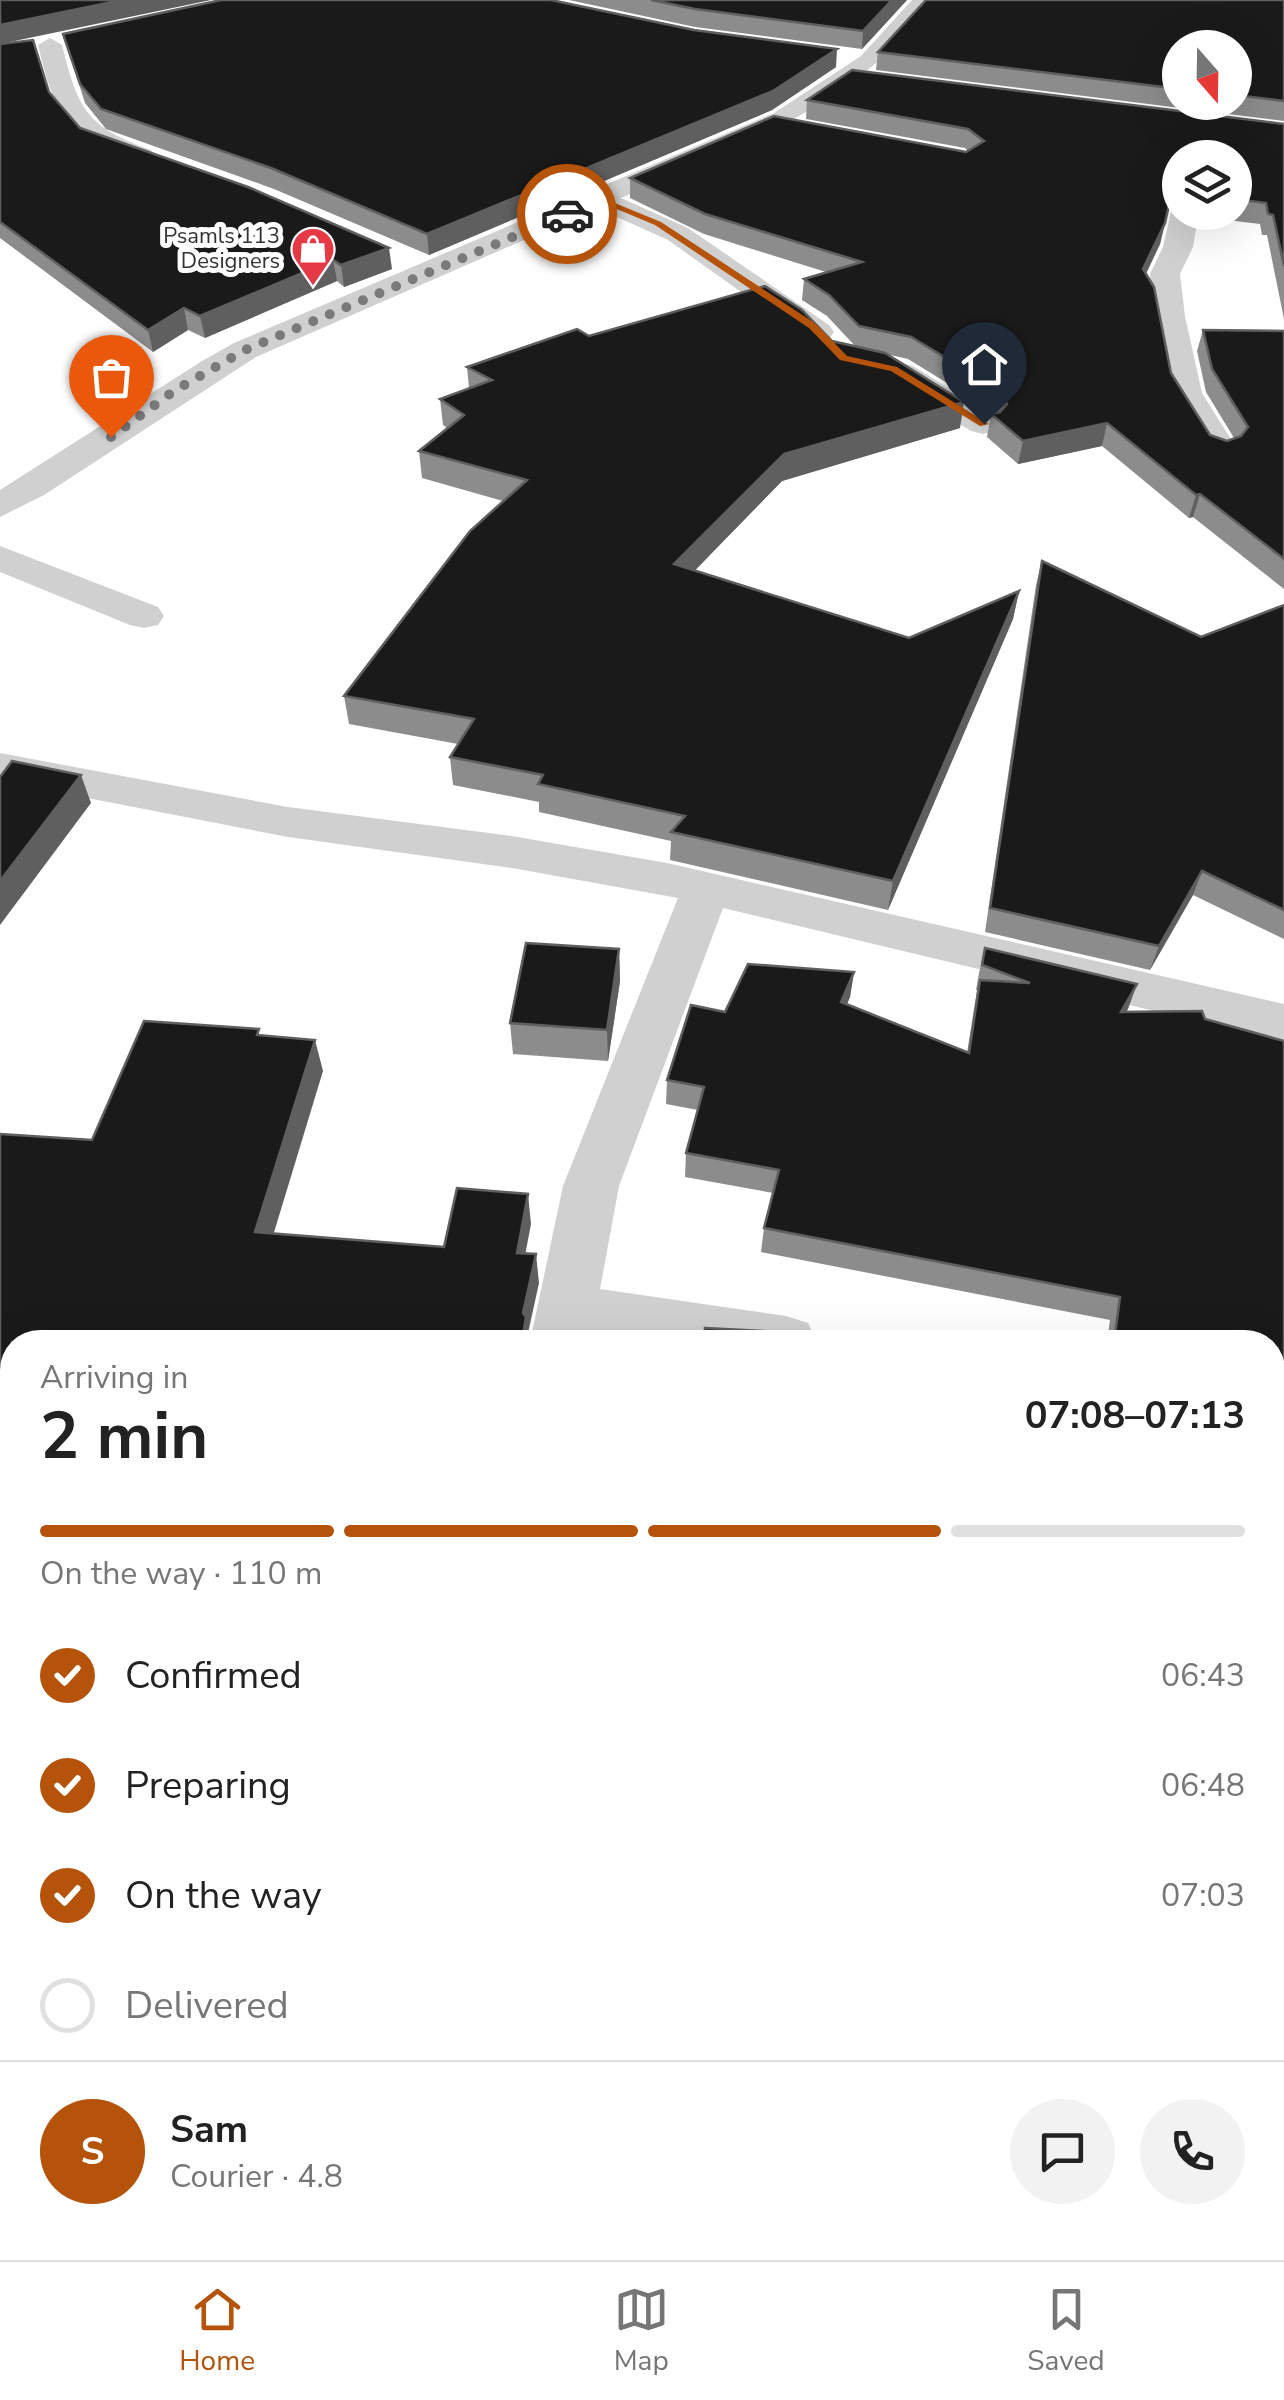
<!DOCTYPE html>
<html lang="en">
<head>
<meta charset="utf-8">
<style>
	:root { --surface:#fff; --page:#f2f2f2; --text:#222; --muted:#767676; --line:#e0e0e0; --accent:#b45309 }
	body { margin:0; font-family:"Nunito Sans",sans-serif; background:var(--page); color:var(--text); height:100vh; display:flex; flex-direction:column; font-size:38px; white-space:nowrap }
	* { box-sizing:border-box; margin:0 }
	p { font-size:32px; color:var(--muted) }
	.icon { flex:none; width:55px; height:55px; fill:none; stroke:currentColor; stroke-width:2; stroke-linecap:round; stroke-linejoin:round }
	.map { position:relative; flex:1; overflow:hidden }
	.panel { position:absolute; left:0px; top:1330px; width:1285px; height:930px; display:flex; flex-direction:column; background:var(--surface); border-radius:40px 40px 0 0; box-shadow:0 10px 40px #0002 }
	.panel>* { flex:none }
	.needle { width:65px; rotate:160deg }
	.fabs { position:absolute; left:1162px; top:30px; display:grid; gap:20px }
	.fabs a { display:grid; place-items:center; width:90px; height:90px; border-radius:50%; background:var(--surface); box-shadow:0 10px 40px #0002; font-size:50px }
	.pin { position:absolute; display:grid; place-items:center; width:85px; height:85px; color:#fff; margin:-102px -42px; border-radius:50% 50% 50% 0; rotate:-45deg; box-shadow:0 0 10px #0007 }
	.pin .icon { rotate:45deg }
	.courier { position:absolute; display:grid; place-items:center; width:100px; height:100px; margin:-50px; border:8px solid #b45309; border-radius:50%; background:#fff; color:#222; box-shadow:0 2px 12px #0007 }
	.overview em { font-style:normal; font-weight:700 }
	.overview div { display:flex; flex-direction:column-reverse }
	.overview { display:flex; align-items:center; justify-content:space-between; height:170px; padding:0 40px }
	h1 { font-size:65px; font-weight:700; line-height:75px }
	.bar { display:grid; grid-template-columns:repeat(4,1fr); gap:15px 10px; align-content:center; height:120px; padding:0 40px }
	.bar i { height:12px; border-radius:8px; background:var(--line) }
	.bar .active { background:var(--accent) }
	.bar p { grid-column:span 4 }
	.line { display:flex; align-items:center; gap:25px; padding:0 40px; border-top:2px solid var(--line) }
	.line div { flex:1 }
	.round { display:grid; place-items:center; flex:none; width:105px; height:105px; border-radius:52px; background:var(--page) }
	ol { padding:0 40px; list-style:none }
	li { display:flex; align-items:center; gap:30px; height:110px }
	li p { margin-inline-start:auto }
	li .icon { padding:10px; border-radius:50%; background:var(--accent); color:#fff; stroke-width:4 }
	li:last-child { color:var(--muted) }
	li i { width:55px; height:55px; border:5px solid var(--line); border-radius:50% }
	.menu { display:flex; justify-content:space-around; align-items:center; height:140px; border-top:2px solid var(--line); background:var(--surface); font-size:28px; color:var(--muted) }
	.menu a { display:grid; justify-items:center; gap:5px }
	.menu .active { color:var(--accent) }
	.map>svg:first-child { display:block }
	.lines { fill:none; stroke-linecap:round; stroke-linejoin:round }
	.minor { fill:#d0d0d0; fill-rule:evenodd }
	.wall { fill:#8c8c8c; fill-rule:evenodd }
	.shaded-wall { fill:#5f5f5f }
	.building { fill:#1a1a1a; stroke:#5f5f5f; stroke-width:2.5 }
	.route { fill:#b45309 }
	.done { stroke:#7a7a7a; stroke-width:10; stroke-dasharray:0 18 }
	.labels { text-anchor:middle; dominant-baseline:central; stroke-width:10; stroke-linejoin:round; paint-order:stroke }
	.far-poi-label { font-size:22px; fill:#333; stroke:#fff; text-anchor:end }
</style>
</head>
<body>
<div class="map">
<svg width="1284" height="2260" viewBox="0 0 1284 2260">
	<rect width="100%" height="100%" fill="#fff"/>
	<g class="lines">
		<g class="minor">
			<path d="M912,0H935C856,107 738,147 621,198L688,228L829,325L834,332L829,339H807L668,240L597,208L256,357L44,495L0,517V490L202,361L234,343L774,113L861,56Z"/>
			<path d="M50,38L62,45C78,110 87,127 151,150L155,156L151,162C138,165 127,160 114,155C62,135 50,96 38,45Z"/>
			<path d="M1180,205V212H1199L1193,247L1180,274L1185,316L1202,393L1237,449L1231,456L1219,460L1207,456L1168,393L1153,316L1150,274L1163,247L1171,212Z"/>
			<path d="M901,363L913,366L995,417L1000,424L995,431L983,434L971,431L889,380L884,373L889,366Z"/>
			<path d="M0,546L158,607L164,616L158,625L144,628L130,625L0,572Z"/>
			<path d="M0,753L288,807L512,836L667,863L1284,1004V1042L723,908L619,1186L600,1289L786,1316L808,1323L817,1342H614L591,1339L590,1342H530L563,1186L678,898L512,868L288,837L0,781Z"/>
			<path d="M1272,1420L1284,1423V1481L1272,1478Z"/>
		</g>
	</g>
	<g class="wall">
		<path d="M569,0H907L862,49L695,27Z"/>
		<path d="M1284,0V121L876,70L878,52ZM1180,48H1235V102H1180Z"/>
		<path d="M63,34L836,67L772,110L429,255L274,189L106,129L85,103Z"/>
		<path d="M0,44L49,92L80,128L392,269L344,287L337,281L205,338L188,330L153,352L0,238Z"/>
		<path d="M807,100L1284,124V319L1267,235H1262L1260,224L1202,217V212H1235V158H1180L1160,244L1146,274L1171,373L1210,435L1227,441L1234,438L1206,392L1197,351L1203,330L1284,331V589L1193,517L1189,518L1102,446L1018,464L987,437L991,414L996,413L908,359L886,354L960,428L782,481L695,570L909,638L1019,591L1013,619L888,910L670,860L671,841L539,812V802L453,785L450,757L458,744L349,724L344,696L503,501L422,478L419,451L447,428L443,425L440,399L469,388L467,367L589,336L832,341L856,347L827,316L802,300L804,279L826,272L704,234L630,198V178L968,151L965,148L806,119Z"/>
		<path d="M1042,561L1201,637L1284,605V939L1193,895L1150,970L985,932L1036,585Z"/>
		<path d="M985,948L1137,984L1126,1012L1205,1019L1284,1041V1420L1277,1418L1272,1425V1342H1107L1110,1320L761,1252L764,1228L773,1193L685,1177L686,1153L698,1110L666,1104L667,1080L854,972L850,997L847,1004L967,1053L977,990H976L979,973Z"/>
		<path d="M619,949L620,981L608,1061L513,1054L510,1023Z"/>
		<path d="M1272,1514L1284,1517V2226L1272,2224V2047L1281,2048L1272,2004Z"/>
		<path d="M1027,2248H1137V2260H1077Z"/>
	</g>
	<g class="shaded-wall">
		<path d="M122,0H211L0,44V25Z"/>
		<path d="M892,0H907L862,49L863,31Z"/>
		<path d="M837,49L836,67L772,110L429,255L427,234Z"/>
		<path d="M1180,185V202L1167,211L1172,191Z"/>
		<path d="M1165,223L1160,244L1138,290L1143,269Z"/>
		<path d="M389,248L392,269L344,287L341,265Z"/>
		<path d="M333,260L337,281L205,338L200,316Z"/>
		<path d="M184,308L188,330L153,352L148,330Z"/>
		<path d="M964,402L960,428L782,481L674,592V564L784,454Z"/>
		<path d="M1107,423L1102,446L1018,464L1023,441Z"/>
		<path d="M1200,494L1193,517L1189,518L1196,495Z"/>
		<path d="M1019,591L1013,619L888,910L893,881Z"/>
		<path d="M81,775L91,803L0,925V881Z"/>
		<path d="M1202,871L1193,895L1150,970L1159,946Z"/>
		<path d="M619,949L620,981L608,1061L607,1030Z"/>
		<path d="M854,972L850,997L837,1027L841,1002Z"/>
		<path d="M1137,984L1128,1009L1112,1037L1121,1012Z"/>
		<path d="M315,1040L323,1071L265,1262L255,1232Z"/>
		<path d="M528,1194L531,1224L520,1282L517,1253Z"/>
		<path d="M536,1254L539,1283L528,1333L529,1342H522L523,1313Z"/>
		<path d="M26,2248H52L47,2260L22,2259Z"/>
	</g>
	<g class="building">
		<path d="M0,0H122L0,25Z"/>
		<path d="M221,0H551L694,30L837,49L773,91L427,234L271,168L101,109L80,84L63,34Z"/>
		<path d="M651,0H892L863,31L695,9Z"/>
		<path d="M926,0H1284V101L1235,95V48H1180V89L878,52Z"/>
		<path d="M33,40L49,92L80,128L248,187L389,248L341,265L333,260L200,316L184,308L148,330L0,222V44Z"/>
		<path d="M852,70L1284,124V266L1273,215L1268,214L1266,203L1235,199V158H1180V185L1172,191L1165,223L1143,269L1154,287L1171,373L1210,435L1227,441L1241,436L1248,427L1212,369L1203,330L1284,331V559L1200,494L1196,495L1107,423L1023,441L991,414L1000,412L1007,404L1001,391L911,337L859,326L829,295L804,279L862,262L705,214L630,178L774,116L966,152L984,141L968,129L807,100Z"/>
		<path d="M765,286L802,310L832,341L885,353L964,402L784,454L674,564L909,638L1019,591L893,881L671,832L685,816L538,784L543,775L450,757L474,719L344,696L470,531L527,480L419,451L464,415L440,399L492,380L467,367L577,329L589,336Z"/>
		<path d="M1042,561L1201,637L1284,605V910L1202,871L1159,946L990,908Z"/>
		<path d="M12,761L81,775L0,881V777Z"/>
		<path d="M526,943L619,949L607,1030L510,1023Z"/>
		<path d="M985,948L1137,984L1121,1012L1202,1011L1205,1019L1284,1041V1397L1282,1398L1283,1410L1272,1408V1342H1114L1120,1297L764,1228L779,1170L686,1153L704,1087L667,1080L691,1005L725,1012L748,964L854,972L841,1002L969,1053L980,980L1030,983L982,965Z"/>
		<path d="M144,1021L259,1029L257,1035L315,1040L255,1232L444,1247L457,1188L528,1194L517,1253L536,1254L523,1313L526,1317L522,1342H12V2248H26L22,2259L0,2253V1134L92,1140Z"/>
		<path d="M705,1328L802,1333V1342H704Z"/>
		<path d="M1272,1514L1284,1517V1957L1278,1926L1272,1925Z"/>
		<path d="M1274,2047L1284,2049V2217L1279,2216Z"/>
		<path d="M239,2248H339L439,2260H236Z"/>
		<path d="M500,2248H700L698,2260H497Z"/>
		<path d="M1056,2248H1137V2260H1107Z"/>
	</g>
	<path class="route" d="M600,197L661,222L816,324L847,356L897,367L989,424L980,426L891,371L840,360L809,328L655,225L600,202L570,215L562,214Z"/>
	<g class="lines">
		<path class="done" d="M111,437L174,391L245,350L567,214"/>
	</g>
	<defs>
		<symbol id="shop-pin" viewBox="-11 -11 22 30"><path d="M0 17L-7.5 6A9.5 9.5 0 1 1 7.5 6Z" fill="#e63946" stroke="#fff"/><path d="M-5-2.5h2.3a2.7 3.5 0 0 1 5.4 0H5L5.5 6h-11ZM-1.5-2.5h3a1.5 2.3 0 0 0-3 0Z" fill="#fff"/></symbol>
	</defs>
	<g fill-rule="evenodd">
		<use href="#shop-pin" x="288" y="224" width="50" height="68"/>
	</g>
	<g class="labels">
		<g class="far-poi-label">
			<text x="280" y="236">Psamls 113<tspan x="280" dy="25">Designers</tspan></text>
		</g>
	</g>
</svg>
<div class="fabs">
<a><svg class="needle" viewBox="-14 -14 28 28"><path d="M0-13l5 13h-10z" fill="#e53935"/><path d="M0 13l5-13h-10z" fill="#767676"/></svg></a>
<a><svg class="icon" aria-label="layers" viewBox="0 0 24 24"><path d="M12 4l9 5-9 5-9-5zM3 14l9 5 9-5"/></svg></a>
</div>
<div class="pin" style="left:111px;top:437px;background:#ea580c"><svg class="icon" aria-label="bag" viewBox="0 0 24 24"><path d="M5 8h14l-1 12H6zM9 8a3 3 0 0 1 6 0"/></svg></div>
<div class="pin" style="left:984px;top:424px;background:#1f2937"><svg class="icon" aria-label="home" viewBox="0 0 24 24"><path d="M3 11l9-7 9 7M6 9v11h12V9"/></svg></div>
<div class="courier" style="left:567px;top:214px"><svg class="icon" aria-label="car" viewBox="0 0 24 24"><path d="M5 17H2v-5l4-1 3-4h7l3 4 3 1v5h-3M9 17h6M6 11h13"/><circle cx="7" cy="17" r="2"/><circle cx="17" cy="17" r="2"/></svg></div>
<section class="panel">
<div class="overview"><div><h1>2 min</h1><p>Arriving in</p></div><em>07:08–07:13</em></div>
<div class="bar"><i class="active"></i><i class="active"></i><i class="active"></i><i></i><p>On the way · 110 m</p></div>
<ol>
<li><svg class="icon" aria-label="check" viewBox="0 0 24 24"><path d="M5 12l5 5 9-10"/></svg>Confirmed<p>06:43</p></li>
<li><svg class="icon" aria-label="check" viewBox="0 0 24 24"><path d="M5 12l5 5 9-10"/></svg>Preparing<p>06:48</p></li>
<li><svg class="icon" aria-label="check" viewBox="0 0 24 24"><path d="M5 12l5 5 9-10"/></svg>On the way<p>07:03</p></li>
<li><i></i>Delivered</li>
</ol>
<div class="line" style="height:180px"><b class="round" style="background:var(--accent);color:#fff">S</b><div><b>Sam</b><p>Courier · 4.8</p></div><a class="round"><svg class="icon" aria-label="chat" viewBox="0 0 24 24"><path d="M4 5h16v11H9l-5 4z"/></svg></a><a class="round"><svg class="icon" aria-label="phone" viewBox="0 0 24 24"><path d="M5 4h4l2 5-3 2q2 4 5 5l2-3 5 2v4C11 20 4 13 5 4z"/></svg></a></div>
</section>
</div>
<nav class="menu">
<a class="active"><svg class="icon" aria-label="home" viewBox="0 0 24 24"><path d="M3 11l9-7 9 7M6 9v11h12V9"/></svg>Home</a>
<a><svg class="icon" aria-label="map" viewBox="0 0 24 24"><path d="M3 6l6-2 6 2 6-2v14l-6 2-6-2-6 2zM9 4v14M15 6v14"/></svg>Map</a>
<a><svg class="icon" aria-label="saved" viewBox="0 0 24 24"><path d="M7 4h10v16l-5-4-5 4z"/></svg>Saved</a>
</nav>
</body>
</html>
